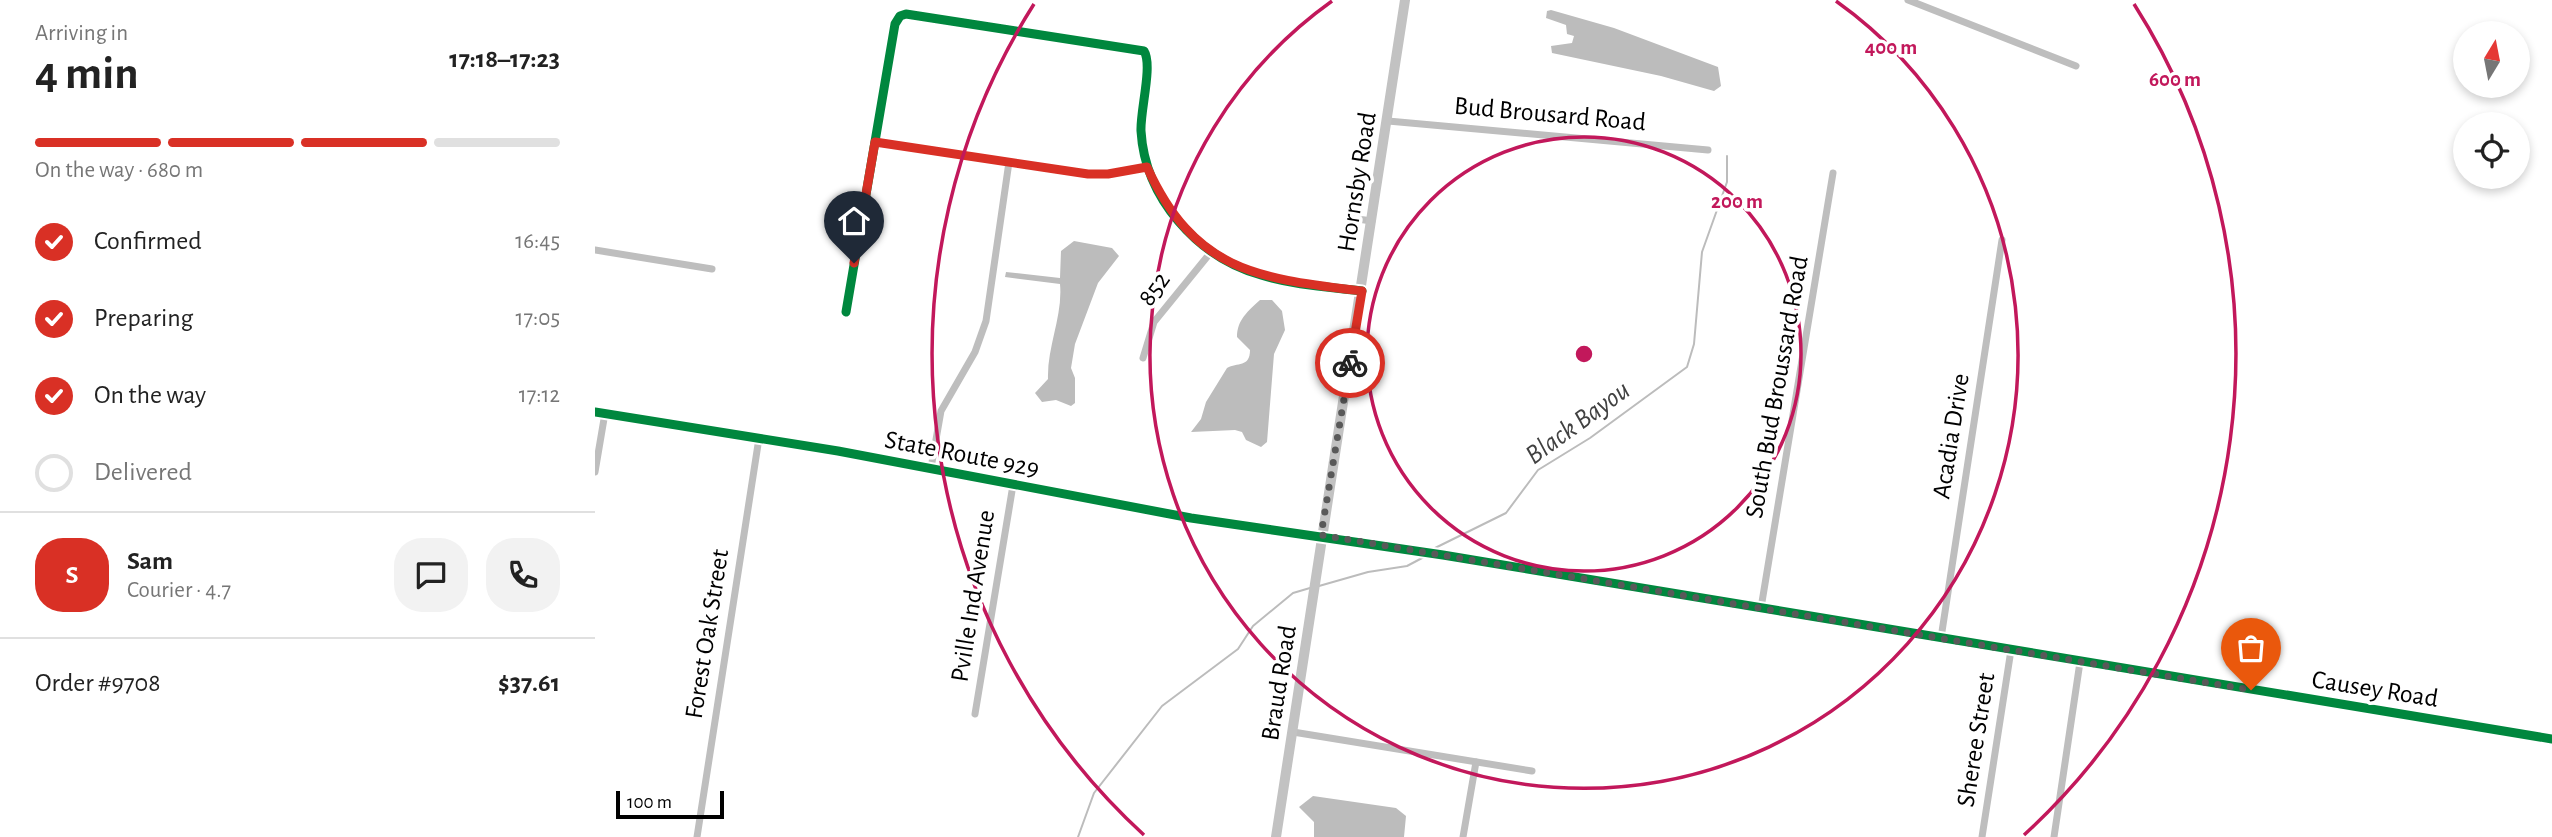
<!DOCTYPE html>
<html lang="en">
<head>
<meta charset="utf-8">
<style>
	:root { --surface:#fff; --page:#f2f2f2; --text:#222; --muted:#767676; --line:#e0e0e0; --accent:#d93025 }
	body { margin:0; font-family:"Alegreya Sans",sans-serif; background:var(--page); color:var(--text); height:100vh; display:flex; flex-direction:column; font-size:26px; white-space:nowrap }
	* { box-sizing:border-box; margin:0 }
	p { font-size:23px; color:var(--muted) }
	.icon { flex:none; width:38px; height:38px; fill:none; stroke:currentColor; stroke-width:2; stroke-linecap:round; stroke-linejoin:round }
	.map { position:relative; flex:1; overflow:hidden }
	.details { display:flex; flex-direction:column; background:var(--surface); width:595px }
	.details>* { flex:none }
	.needle { width:46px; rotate:10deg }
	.fabs { position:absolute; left:1858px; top:21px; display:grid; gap:14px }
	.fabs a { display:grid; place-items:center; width:77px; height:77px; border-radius:50%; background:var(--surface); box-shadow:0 4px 10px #0003; font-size:35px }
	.scale { position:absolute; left:21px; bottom:18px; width:108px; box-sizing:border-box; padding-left:7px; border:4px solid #000; border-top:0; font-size:19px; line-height:24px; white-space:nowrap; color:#000; -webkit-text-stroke:5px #fff; paint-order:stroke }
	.pin { position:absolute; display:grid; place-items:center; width:60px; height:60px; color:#fff; margin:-72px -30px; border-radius:50% 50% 50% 0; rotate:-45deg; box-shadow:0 0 7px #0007 }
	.pin .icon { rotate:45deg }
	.courier { position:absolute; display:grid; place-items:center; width:70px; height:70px; margin:-35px; border:5px solid #d93025; border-radius:50%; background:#fff; color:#222; box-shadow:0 2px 9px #0007 }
	.overview em { font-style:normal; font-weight:600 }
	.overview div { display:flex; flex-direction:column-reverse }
	.overview { display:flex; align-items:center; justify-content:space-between; height:119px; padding:0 35px }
	h1 { font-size:46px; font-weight:600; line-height:52px }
	.bar { display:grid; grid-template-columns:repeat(4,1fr); gap:10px 7px; align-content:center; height:84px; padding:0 35px }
	.bar i { height:9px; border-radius:5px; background:var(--line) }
	.bar .selected { background:var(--accent) }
	.bar p { grid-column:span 4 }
	.line { display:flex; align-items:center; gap:18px; padding:0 35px; border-top:2px solid var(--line) }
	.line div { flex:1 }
	.round { display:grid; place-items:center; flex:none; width:74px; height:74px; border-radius:28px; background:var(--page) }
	ol { padding:0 35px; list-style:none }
	li { display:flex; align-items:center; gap:21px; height:77px }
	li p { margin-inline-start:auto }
	li .icon { padding:7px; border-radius:50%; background:var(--accent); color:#fff; stroke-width:4 }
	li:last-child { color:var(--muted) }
	li i { width:38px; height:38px; border:4px solid var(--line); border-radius:50% }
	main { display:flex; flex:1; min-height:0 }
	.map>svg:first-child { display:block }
	.water { fill:#bcbcbc }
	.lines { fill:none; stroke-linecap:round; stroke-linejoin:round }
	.stream { stroke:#bcbcbc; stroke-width:2 }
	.street { stroke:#bebebe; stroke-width:7 }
	.secondary { stroke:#c2c2c2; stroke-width:10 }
	.cycleway-casing { stroke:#fff; stroke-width:13 }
	.cycleway { stroke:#00873e; stroke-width:9 }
	.done { stroke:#595959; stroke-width:7; stroke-dasharray:0 12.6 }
	.route { stroke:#d93025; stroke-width:9 }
	.ring { fill:none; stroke:#c2185b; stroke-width:3.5 }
	.labels { text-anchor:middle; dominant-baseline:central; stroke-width:7; stroke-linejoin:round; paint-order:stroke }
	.street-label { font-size:26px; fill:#000; stroke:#fff }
	.water-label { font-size:28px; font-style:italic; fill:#414141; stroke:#fff }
	.centre { fill:#c2185b; stroke:#fff; stroke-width:3.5 }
	.ring-label { font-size:21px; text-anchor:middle; font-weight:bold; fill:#c2185b; stroke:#fff; stroke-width:7; stroke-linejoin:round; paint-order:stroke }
</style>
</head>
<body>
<main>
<section class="details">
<div class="overview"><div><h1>4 min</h1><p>Arriving in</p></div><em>17:18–17:23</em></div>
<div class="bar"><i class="selected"></i><i class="selected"></i><i class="selected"></i><i></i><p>On the way · 680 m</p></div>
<ol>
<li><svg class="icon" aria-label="check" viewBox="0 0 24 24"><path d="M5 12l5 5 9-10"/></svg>Confirmed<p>16:45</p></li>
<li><svg class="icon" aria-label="check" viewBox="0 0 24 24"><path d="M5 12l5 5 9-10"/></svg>Preparing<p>17:05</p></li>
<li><svg class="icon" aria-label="check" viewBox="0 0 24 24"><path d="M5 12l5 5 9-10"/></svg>On the way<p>17:12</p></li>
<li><i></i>Delivered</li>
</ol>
<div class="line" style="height:126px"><b class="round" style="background:var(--accent);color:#fff">S</b><div><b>Sam</b><p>Courier · 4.7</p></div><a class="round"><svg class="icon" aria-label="chat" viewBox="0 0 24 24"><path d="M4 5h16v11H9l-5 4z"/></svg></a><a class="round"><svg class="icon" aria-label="phone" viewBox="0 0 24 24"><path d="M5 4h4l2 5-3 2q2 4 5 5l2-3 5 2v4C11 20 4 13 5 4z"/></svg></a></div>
<div class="line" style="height:91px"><div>Order #9708</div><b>$37.61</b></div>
</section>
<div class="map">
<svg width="1957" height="837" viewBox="0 0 1957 837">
	<rect width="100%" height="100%" fill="#fff"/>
	<g class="water">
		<path d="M956,10L1019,28L1123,67L1126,86L1119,91L1066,76L957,53L956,46L977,43L979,36L972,34L971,25L951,18L952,11Z"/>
		<path d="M479,241L517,248L524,256L503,283L480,344L476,368L480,378V403L476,406L461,400L447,402L440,393L453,379C452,346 468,316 465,284L410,277L411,272L465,278L466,251Z"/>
		<path d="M665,300H677L687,311L690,330L679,354L672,442L666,447L651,440L647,432L640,430L596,432L606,419L611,402L632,368C642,362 655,368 655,350L642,337C642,320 653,311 665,300Z"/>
		<path d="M718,796L801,808L811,816L809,837H719V822L704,807Z"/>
	</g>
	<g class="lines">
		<g class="stream">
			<path d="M838,549L911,513L943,470L995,438L1092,367L1099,344L1107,252L1132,182V156"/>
			<path d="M724,586L773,572L812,566L829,557"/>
			<path d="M483,837L499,793L567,706L643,649L658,626L698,593L715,588"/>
		</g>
		<g class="street">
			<path d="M1313,0L1481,66"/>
			<path d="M793,121L1113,150"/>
			<path d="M280,142L493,174H513L552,167"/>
			<path d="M755,218L777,221"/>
			<path d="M0,250L117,269"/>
			<path d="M251,312L300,24L305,16L311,14L549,51C558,65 545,111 546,131C550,198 602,257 666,275C698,285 733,287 767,291"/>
			<path d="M548,358L559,322L616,252"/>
			<path d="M336,468L346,411L380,352L391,321L414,162"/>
			<path d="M0,472L10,413"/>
			<path d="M1166,608L1238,173"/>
			<path d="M1346,638L1407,240"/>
			<path d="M380,714L418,485"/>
			<path d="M698,732L937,771"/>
			<path d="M102,837L164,438"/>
			<path d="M868,837L881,762"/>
			<path d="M1387,837L1416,650"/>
			<path d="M1459,837L1485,662"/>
		</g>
		<g class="secondary">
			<path d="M0,412L243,451L596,518L848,555L1957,739"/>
			<path d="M681,837L810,0"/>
		</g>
		<defs>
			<g id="cycleway">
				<path d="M251,312L300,24L305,16L311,14L549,51C558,65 545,111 546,131C550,198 602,257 666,275C698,285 733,287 767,291"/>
				<path d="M0,412L243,451L596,518L848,555L1957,739"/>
			</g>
		</defs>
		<use href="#cycleway" class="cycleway-casing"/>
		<use href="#cycleway" class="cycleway"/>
	</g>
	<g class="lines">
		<path class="done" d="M755,363L726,535L1656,690"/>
		<path class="route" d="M259,263L280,142L493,174H513L552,167C600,272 662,278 767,291L755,363"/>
	</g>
	<g class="ring">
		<circle cx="989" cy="354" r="217"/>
		<path d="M1241 1A434 434 0 1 1 737 1"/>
		<path d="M549 835A652 652 0 0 1 439 4M1539 4A652 652 0 0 1 1429 835"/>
	</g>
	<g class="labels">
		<g class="street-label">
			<text transform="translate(955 114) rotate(5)">Bud Brousard Road</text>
			<text transform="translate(762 182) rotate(-81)">Hornsby Road</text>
			<text transform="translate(559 289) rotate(-54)">852</text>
			<text transform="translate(1182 387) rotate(-80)">South Bud Broussard Road</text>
			<text transform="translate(1356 436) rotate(-81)">Acadia Drive</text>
			<text transform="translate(367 454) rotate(11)">State Route 929</text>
			<text transform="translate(378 596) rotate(-81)">Pville Ind Avenue</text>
			<text transform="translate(112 634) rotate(-81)">Forest Oak Street</text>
			<text transform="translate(684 683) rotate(-81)">Braud Road</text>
			<text transform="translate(1780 689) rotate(9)">Causey Road</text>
			<text transform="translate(1381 740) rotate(-81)">Sheree Street</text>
		</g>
		<g class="water-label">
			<text transform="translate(983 423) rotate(-36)">Black Bayou</text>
		</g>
	</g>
	<circle cx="989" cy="354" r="10" class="centre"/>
	<g class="ring-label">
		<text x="1296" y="54">400 m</text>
		<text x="1580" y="86">600 m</text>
		<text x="1142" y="208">200 m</text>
	</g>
</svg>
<div class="fabs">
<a><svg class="needle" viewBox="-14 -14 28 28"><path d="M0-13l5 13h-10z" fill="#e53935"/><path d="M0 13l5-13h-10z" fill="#767676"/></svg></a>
<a><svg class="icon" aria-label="locate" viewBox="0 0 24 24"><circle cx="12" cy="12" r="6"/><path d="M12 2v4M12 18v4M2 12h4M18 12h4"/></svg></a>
</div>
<div class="scale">100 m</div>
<div class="pin" style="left:1656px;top:690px;background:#ea580c"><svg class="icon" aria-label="bag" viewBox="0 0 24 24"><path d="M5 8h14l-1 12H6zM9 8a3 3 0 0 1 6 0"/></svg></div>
<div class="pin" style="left:259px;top:263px;background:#1f2937"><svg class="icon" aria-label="home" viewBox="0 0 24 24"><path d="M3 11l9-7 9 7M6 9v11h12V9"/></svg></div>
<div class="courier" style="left:755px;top:363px"><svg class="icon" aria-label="bike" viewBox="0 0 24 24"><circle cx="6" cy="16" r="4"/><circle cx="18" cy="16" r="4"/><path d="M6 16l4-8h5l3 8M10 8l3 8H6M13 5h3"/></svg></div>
</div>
</main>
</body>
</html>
